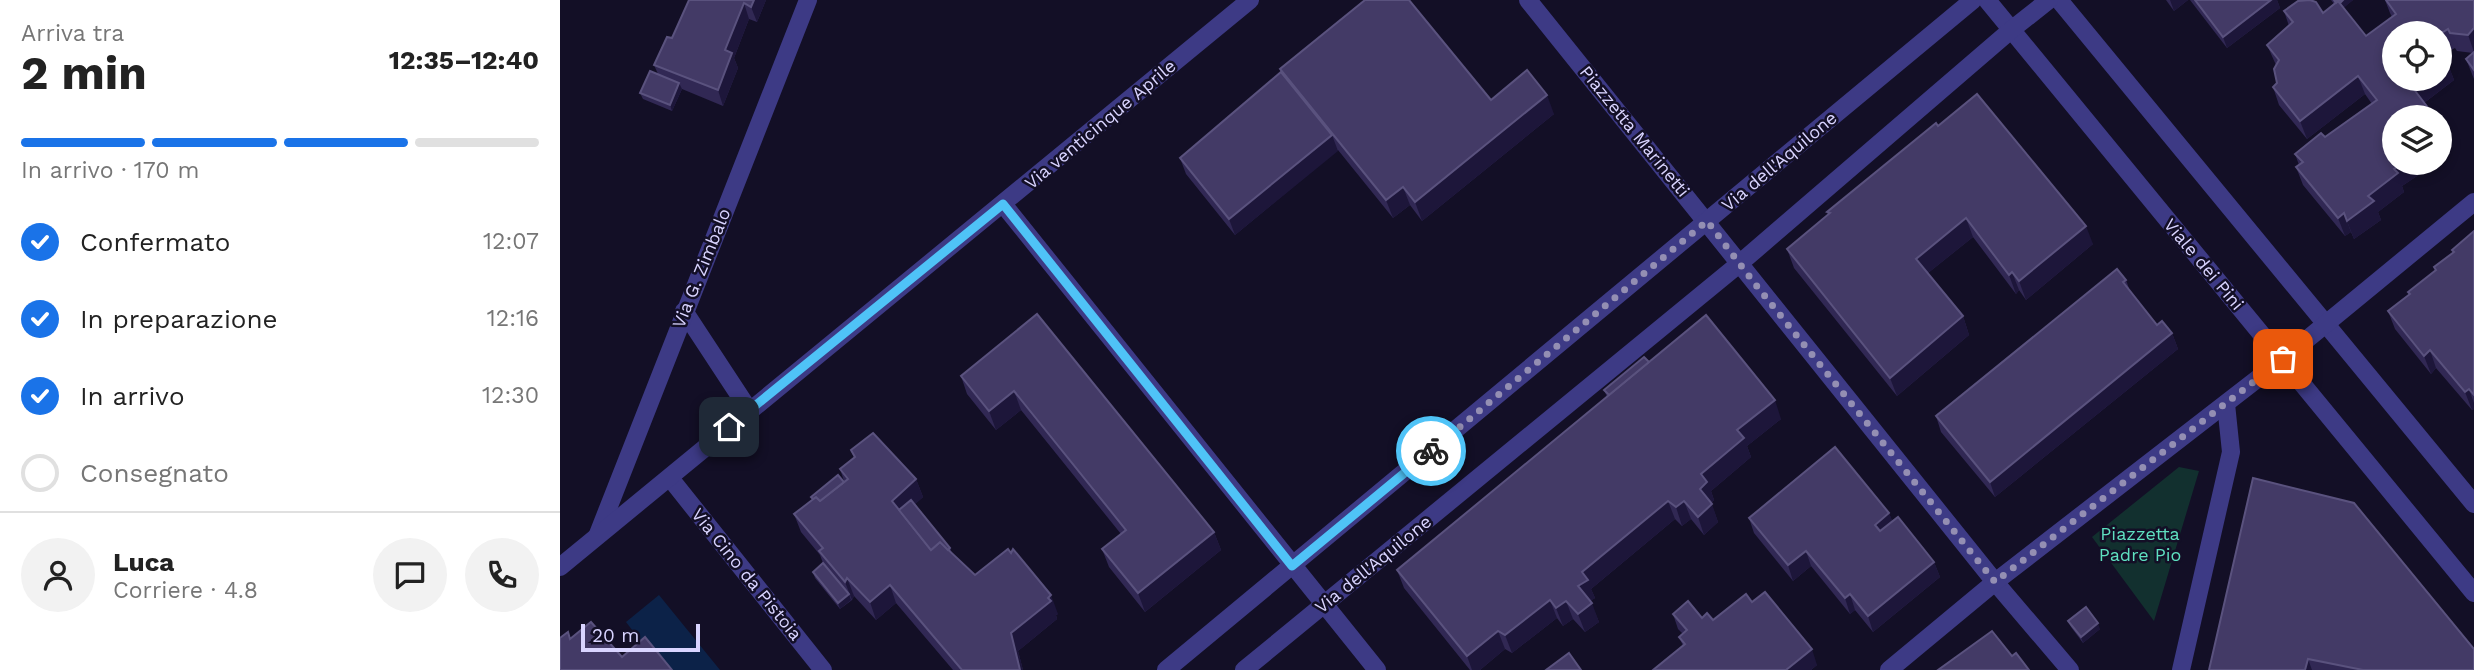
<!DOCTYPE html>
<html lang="it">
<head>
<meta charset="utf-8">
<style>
	:root { --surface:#fff; --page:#f2f2f2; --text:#222; --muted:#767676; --line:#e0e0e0; --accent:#1a73e8 }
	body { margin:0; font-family:"Work Sans",sans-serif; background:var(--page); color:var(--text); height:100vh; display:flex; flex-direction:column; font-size:26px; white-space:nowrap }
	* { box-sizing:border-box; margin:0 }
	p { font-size:23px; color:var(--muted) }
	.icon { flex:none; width:38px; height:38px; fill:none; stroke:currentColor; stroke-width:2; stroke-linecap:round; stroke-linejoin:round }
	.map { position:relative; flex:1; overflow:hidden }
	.side { display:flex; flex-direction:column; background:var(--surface); width:560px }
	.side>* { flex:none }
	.tools { position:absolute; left:1822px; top:21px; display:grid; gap:14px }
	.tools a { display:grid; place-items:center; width:70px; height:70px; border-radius:50%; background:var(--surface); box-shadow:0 4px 10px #0003; font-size:35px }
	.scale { position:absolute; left:21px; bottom:18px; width:119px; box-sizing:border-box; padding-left:7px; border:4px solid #d9d4ff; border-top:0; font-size:19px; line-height:24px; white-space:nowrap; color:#d9d4ff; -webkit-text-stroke:5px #130f26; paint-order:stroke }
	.pin { position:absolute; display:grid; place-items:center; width:60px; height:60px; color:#fff; margin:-30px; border-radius:14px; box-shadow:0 4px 10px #0006 }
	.courier { position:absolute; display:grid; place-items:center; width:70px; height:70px; margin:-35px; border:5px solid #4fc3f7; border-radius:50%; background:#fff; color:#222; box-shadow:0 2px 9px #0007 }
	.overview em { font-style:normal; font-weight:700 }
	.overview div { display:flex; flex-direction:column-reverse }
	.overview { display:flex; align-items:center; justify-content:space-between; height:119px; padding:0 21px }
	h1 { font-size:46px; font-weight:700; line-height:52px }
	.bar { display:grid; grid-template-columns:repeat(4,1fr); gap:10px 7px; align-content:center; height:84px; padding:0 21px }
	.bar i { height:9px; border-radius:5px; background:var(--line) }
	.bar .on { background:var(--accent) }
	.bar p { grid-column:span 4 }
	.line { display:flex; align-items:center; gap:18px; padding:0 21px; border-top:2px solid var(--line) }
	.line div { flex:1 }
	.round { display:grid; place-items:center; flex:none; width:74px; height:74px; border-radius:37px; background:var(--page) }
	ol { padding:0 21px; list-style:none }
	li { display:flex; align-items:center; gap:21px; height:77px }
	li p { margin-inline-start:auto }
	li .icon { padding:7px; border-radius:50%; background:var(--accent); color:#fff; stroke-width:4 }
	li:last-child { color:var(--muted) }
	li i { width:38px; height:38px; border:4px solid var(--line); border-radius:50% }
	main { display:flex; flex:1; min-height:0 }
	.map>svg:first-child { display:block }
	.green { fill:#12302f }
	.water { fill:#0c2248 }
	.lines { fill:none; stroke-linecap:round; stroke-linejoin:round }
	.minor { stroke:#3d3a85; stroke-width:18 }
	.wall { fill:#312854; fill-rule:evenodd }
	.shaded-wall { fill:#1d163a }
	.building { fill:#433a66; stroke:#5a527e; stroke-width:2 }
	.done { stroke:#948fb3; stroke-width:7; stroke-dasharray:0 12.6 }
	.route { stroke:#4fc3f7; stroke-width:9 }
	.labels { text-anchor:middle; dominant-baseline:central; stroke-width:5; stroke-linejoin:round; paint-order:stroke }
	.street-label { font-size:18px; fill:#d9d4ff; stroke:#130f26 }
	.park-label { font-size:18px; fill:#5fe0c0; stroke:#130f26 }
</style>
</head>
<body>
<main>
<section class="side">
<div class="overview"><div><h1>2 min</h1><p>Arriva tra</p></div><em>12:35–12:40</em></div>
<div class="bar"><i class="on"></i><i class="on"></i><i class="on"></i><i></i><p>In arrivo · 170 m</p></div>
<ol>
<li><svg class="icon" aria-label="check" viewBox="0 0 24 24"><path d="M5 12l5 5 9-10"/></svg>Confermato<p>12:07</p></li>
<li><svg class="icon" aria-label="check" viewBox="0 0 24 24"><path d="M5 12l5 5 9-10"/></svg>In preparazione<p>12:16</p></li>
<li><svg class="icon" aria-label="check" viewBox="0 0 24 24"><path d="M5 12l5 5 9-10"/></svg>In arrivo<p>12:30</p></li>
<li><i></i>Consegnato</li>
</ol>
<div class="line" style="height:126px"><a class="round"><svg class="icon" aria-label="person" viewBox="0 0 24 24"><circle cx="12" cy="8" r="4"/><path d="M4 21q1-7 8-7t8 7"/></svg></a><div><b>Luca</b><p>Corriere · 4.8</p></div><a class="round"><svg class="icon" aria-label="chat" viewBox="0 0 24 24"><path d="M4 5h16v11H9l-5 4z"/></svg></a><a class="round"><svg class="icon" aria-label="phone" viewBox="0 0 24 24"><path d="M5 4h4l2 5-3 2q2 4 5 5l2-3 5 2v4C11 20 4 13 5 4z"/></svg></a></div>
</section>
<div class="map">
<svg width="1914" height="670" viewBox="0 0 1914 670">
	<rect width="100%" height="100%" fill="#130f26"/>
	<path class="green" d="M1619,467L1639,471L1594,621L1532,537Z"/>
	<path class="water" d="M99,595L160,670H103L66,622Z"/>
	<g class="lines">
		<g class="minor">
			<path d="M968,0L1435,582L1510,670"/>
			<path d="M1427,0L1914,593"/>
			<path d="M1499,0L1914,504"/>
			<path d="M443,204L817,670"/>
			<path d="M124,311L189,410"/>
			<path d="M110,478L263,670"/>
			<path d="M38,534L248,0"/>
			<path d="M0,567L690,0"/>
			<path d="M606,670L1413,0"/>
			<path d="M684,670L1179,264L1451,30L1489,0"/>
			<path d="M1329,670L1435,582L1723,359L1914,202"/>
			<path d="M1621,670L1671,452L1666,404"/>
		</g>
	</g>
	<g class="wall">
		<path d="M129,0H206L197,22L189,19L174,58L178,68L163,106L122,89L112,111L83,99L80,93L98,74L94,65L112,38Z"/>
		<path d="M1606,0H1628L1614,11Z"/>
		<path d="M1630,0H1717L1720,8L1667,48Z"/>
		<path d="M1771,0H1793L1783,8L1806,36L1832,17L1830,13L1825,0H1914V79L1906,59L1913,53L1897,51L1895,48L1882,55L1887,62L1894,80L1864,103L1834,117L1863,172L1842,186L1844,192L1818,212L1821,220L1794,239L1791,232L1785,236L1743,185L1736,167L1739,165L1735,154L1765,137L1812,104L1805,94L1747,139L1719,105L1713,87L1717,83L1716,65L1707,45L1729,26L1724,11L1763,13L1774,4ZM1834,33H1880V79Z"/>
		<path d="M720,69L931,100L994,114L862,221L850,205L833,218L778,150L675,235L626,174L620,158L721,72Z"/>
		<path d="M1378,126L1533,244L1466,300L1459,290L1456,294L1413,237L1368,273L1403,316L1409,335L1337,396L1234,268L1227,249L1268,215L1267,212Z"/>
		<path d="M1914,231V409L1912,410L1876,368L1871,374L1835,329L1828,311L1849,295L1848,292L1875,271L1874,267L1893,252L1892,250Z"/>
		<path d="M1566,280L1570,291L1597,325L1612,333L1618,349L1435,497L1381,432L1376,416Z"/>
		<path d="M477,314L654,532L661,550L585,612L549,567L542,549L561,534L461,410L436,430L407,394L401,376Z"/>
		<path d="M1089,362L1221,419L1187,446L1191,457L1151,491L1154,500L1151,503L1158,522L1144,535L1131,519L1122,526L1115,519L1031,589L1035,598L1030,601L1039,622L1025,632L1013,619L1003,626L997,618L952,653L945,649L920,670H910L844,588L837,570L1047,397L1044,390Z"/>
		<path d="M291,450L356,479L363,497L355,504L390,548L392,553L415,575L498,614L496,615L497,619L458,651L463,670H393L336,603L316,620L294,596L292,600L280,609L255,578L253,572L263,563L260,555L241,532L234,514L252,500L251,497L284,481L280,469L294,458Z"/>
		<path d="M1794,503L1914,670H1649Z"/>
		<path d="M1329,513L1332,521L1374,562L1380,577L1313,632L1295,610L1290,614L1251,566L1233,581L1194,533L1189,518Z"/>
		<path d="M1192,602L1257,665L1251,670H1093L1123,646L1119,637L1123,634L1118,629L1113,614L1153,620Z"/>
		<path d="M1508,621L1540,629L1523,643L1511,627Z"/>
	</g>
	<g class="shaded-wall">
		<path d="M194,0H206L197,22L191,7Z"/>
		<path d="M1610,0H1628L1614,11Z"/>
		<path d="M1711,0H1717L1720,8L1667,48L1663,37Z"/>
		<path d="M1783,0H1793L1780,11L1778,5Z"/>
		<path d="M184,3L189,19L174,58L178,68L163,106L158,90L165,50Z"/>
		<path d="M1914,28V52L1908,35Z"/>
		<path d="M1880,46L1885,63L1887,62L1894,80L1860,106L1853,88L1865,79H1880Z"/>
		<path d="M1798,76L1805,94L1747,139L1740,121Z"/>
		<path d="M119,83L122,89L112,111L110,105Z"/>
		<path d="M987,95L994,114L862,221L855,202Z"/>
		<path d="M1880,128L1883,137L1880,139Z"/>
		<path d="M772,135L778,151L675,235L669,219Z"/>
		<path d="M1843,163H1859L1863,172L1842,186L1844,192L1818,212L1821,220L1794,239L1787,221L1834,169Z"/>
		<path d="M843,187L850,205L833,218L826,200Z"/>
		<path d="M1784,213L1791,232L1785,236L1778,218Z"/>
		<path d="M1406,218L1413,237L1363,277L1356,259Z"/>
		<path d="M1526,226L1533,244L1466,300L1459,281Z"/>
		<path d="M1452,272L1459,290L1456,294L1449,275Z"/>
		<path d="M1403,316L1409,335L1337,396L1330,378Z"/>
		<path d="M1612,333L1618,349L1435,497L1430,482Z"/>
		<path d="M1870,350L1876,368L1871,374L1864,356Z"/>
		<path d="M1909,389L1914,403V409L1912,410L1905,392Z"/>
		<path d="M454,391L461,410L436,430L429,411Z"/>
		<path d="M1215,400L1221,419L1187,446L1191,457L1151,491L1154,500L1146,507L1140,489L1141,474L1177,430Z"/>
		<path d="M356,479L363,497L340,518L332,501Z"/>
		<path d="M1108,501L1115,519L1031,589L1035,598L1025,605L1018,586L1022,572Z"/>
		<path d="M1124,501L1131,519L1122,526L1116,507Z"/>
		<path d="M1152,504L1158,522L1144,535L1138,517Z"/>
		<path d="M1329,513L1335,528L1321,540L1315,525Z"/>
		<path d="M654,532L661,550L585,612L578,593Z"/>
		<path d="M1246,551L1251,566L1233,581L1228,565Z"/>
		<path d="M1374,562L1380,577L1313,632L1308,616Z"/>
		<path d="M287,578L294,596L292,600L285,582Z"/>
		<path d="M330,585L336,603L316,620L310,602Z"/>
		<path d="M289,594L291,600L280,609L278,603Z"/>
		<path d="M1290,594L1295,610L1290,614L1285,598Z"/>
		<path d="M491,595L498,614L496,615L497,619L458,651L463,670H460L451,633Z"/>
		<path d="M990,600L997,618L952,653L945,635Z"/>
		<path d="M1006,601L1013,619L1003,626L996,608Z"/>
		<path d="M1032,603L1039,622L1025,632L1018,614Z"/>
		<path d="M1538,623L1540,629L1523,643L1521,637Z"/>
		<path d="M938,631L945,649L920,670H912L907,656Z"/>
		<path d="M1252,649L1257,665L1251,670H1226Z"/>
		<path d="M1748,659L1752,670H1745Z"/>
	</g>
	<g class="building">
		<path d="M129,0H194L191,7L184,3L165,50L172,53L158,90L94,65L107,37L112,38Z"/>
		<path d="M805,0H849L931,100L967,70L987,95L855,202L843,187L826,200L720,69Z"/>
		<path d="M1635,0H1711L1663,37Z"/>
		<path d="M1750,0L1756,2L1763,13L1778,1L1806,36L1836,14L1826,0H1914V28L1908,35L1890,33L1888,29L1880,34L1834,33V79H1865L1853,88L1875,117H1834V163H1843L1834,169L1838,173L1808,196L1814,201L1787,221L1784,213L1778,218L1736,167L1743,162L1735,154L1761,133L1765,137L1817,100L1798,76L1740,121L1713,87L1717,83L1714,69L1719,60L1707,45L1733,22L1724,11L1738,1Z"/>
		<path d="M1774,0H1783L1780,3L1778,1L1776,3Z"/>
		<path d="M1914,52V70L1906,59Z"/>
		<path d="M1880,54L1887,62L1880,67Z"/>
		<path d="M90,71L119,83L110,105L80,93Z"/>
		<path d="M721,72L772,135L669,219L620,158Z"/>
		<path d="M1417,94L1526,226L1459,281L1452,272L1449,275L1406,218L1356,259L1403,316L1330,378L1227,249L1270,213L1267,212L1376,123L1378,126Z"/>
		<path d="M1914,231V395L1909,389L1905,392L1870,350L1864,356L1828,311L1850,294L1848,292L1876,270L1874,267L1894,252L1892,250Z"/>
		<path d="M1557,269L1566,280L1563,282L1597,325L1602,321L1612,333L1430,482L1376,416Z"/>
		<path d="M477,314L654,532L578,593L542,549L566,530L454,391L429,411L401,376Z"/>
		<path d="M1146,315L1215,400L1177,430L1184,438L1141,474L1147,482L1140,489L1152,504L1138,517L1124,501L1116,507L1108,501L1022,572L1028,580L1018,586L1032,603L1018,614L1006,601L996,608L990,600L945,635L938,631L907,656L837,570Z"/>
		<path d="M1084,357L1089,362L1049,395L1044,390Z"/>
		<path d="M313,433L356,479L332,501L371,550L380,542L415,575L448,549L451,553L453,549L491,595L488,598L491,601L451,633L460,670H402L330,585L310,602L287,578L285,582L259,551L263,548L234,514L256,497L260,501L288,479L280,469L295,457L291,450Z"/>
		<path d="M1275,447L1329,513L1315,525L1320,531L1338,517L1374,562L1308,616L1290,594L1285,598L1246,551L1228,565L1189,518Z"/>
		<path d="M278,475L284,482L260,501L256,497L253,499L251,497Z"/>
		<path d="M1693,478L1794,503L1914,649V670H1803L1748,659L1745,670H1649Z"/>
		<path d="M351,500L390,548L388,550L380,542L371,550L339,510Z"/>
		<path d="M263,563L289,594L278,603L253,572Z"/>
		<path d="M1205,592L1252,649L1226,670H1093L1125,644L1119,637L1127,630L1113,614L1128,601L1142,618L1147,613L1153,620L1186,594L1192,602Z"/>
		<path d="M1526,607L1538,623L1521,637L1508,621Z"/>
		<path d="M31,622L62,657L85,637L112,670H0V638L8,632L10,639Z"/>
		<path d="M1432,631L1452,656L1456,653L1469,670H1378Z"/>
		<path d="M1009,653L1021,670H986Z"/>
	</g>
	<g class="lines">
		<path class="done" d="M871,451L1147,221L1196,285L1435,582L1723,359"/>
		<path class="route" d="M169,427L443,204L732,566L871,451"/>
	</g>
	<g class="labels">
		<g class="street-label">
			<text transform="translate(540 124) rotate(-40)">Via venticinque Aprile</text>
			<text transform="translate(1075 131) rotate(51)">Piazzetta Marinetti</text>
			<text transform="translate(1219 161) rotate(-40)">Via dell'Aquilone</text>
			<text transform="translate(1644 264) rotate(50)">Viale dei Pini</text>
			<text transform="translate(141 268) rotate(-68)">Via G. Zimbalo</text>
			<text transform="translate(813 564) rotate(-39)">Via dell'Aquilone</text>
			<text transform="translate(187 574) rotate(51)">Via Cino da Pistoia</text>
		</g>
		<g class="park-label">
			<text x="1580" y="533">Piazzetta<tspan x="1580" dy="21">Padre Pio</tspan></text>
		</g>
	</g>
</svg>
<div class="tools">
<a><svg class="icon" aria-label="locate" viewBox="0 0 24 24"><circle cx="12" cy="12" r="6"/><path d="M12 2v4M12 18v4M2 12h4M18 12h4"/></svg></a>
<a><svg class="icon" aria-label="layers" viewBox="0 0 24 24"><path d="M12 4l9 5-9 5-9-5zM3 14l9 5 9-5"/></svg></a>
</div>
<div class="scale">20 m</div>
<div class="pin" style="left:1723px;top:359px;background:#ea580c"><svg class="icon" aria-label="bag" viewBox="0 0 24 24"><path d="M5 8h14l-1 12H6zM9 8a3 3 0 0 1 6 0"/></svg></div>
<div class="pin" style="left:169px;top:427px;background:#1f2937"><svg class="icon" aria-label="home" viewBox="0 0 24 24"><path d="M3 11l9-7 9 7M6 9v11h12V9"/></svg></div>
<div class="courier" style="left:871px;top:451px"><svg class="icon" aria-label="bike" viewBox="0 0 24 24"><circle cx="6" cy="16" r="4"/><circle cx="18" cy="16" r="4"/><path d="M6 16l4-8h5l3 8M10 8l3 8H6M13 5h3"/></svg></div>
</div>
</main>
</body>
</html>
